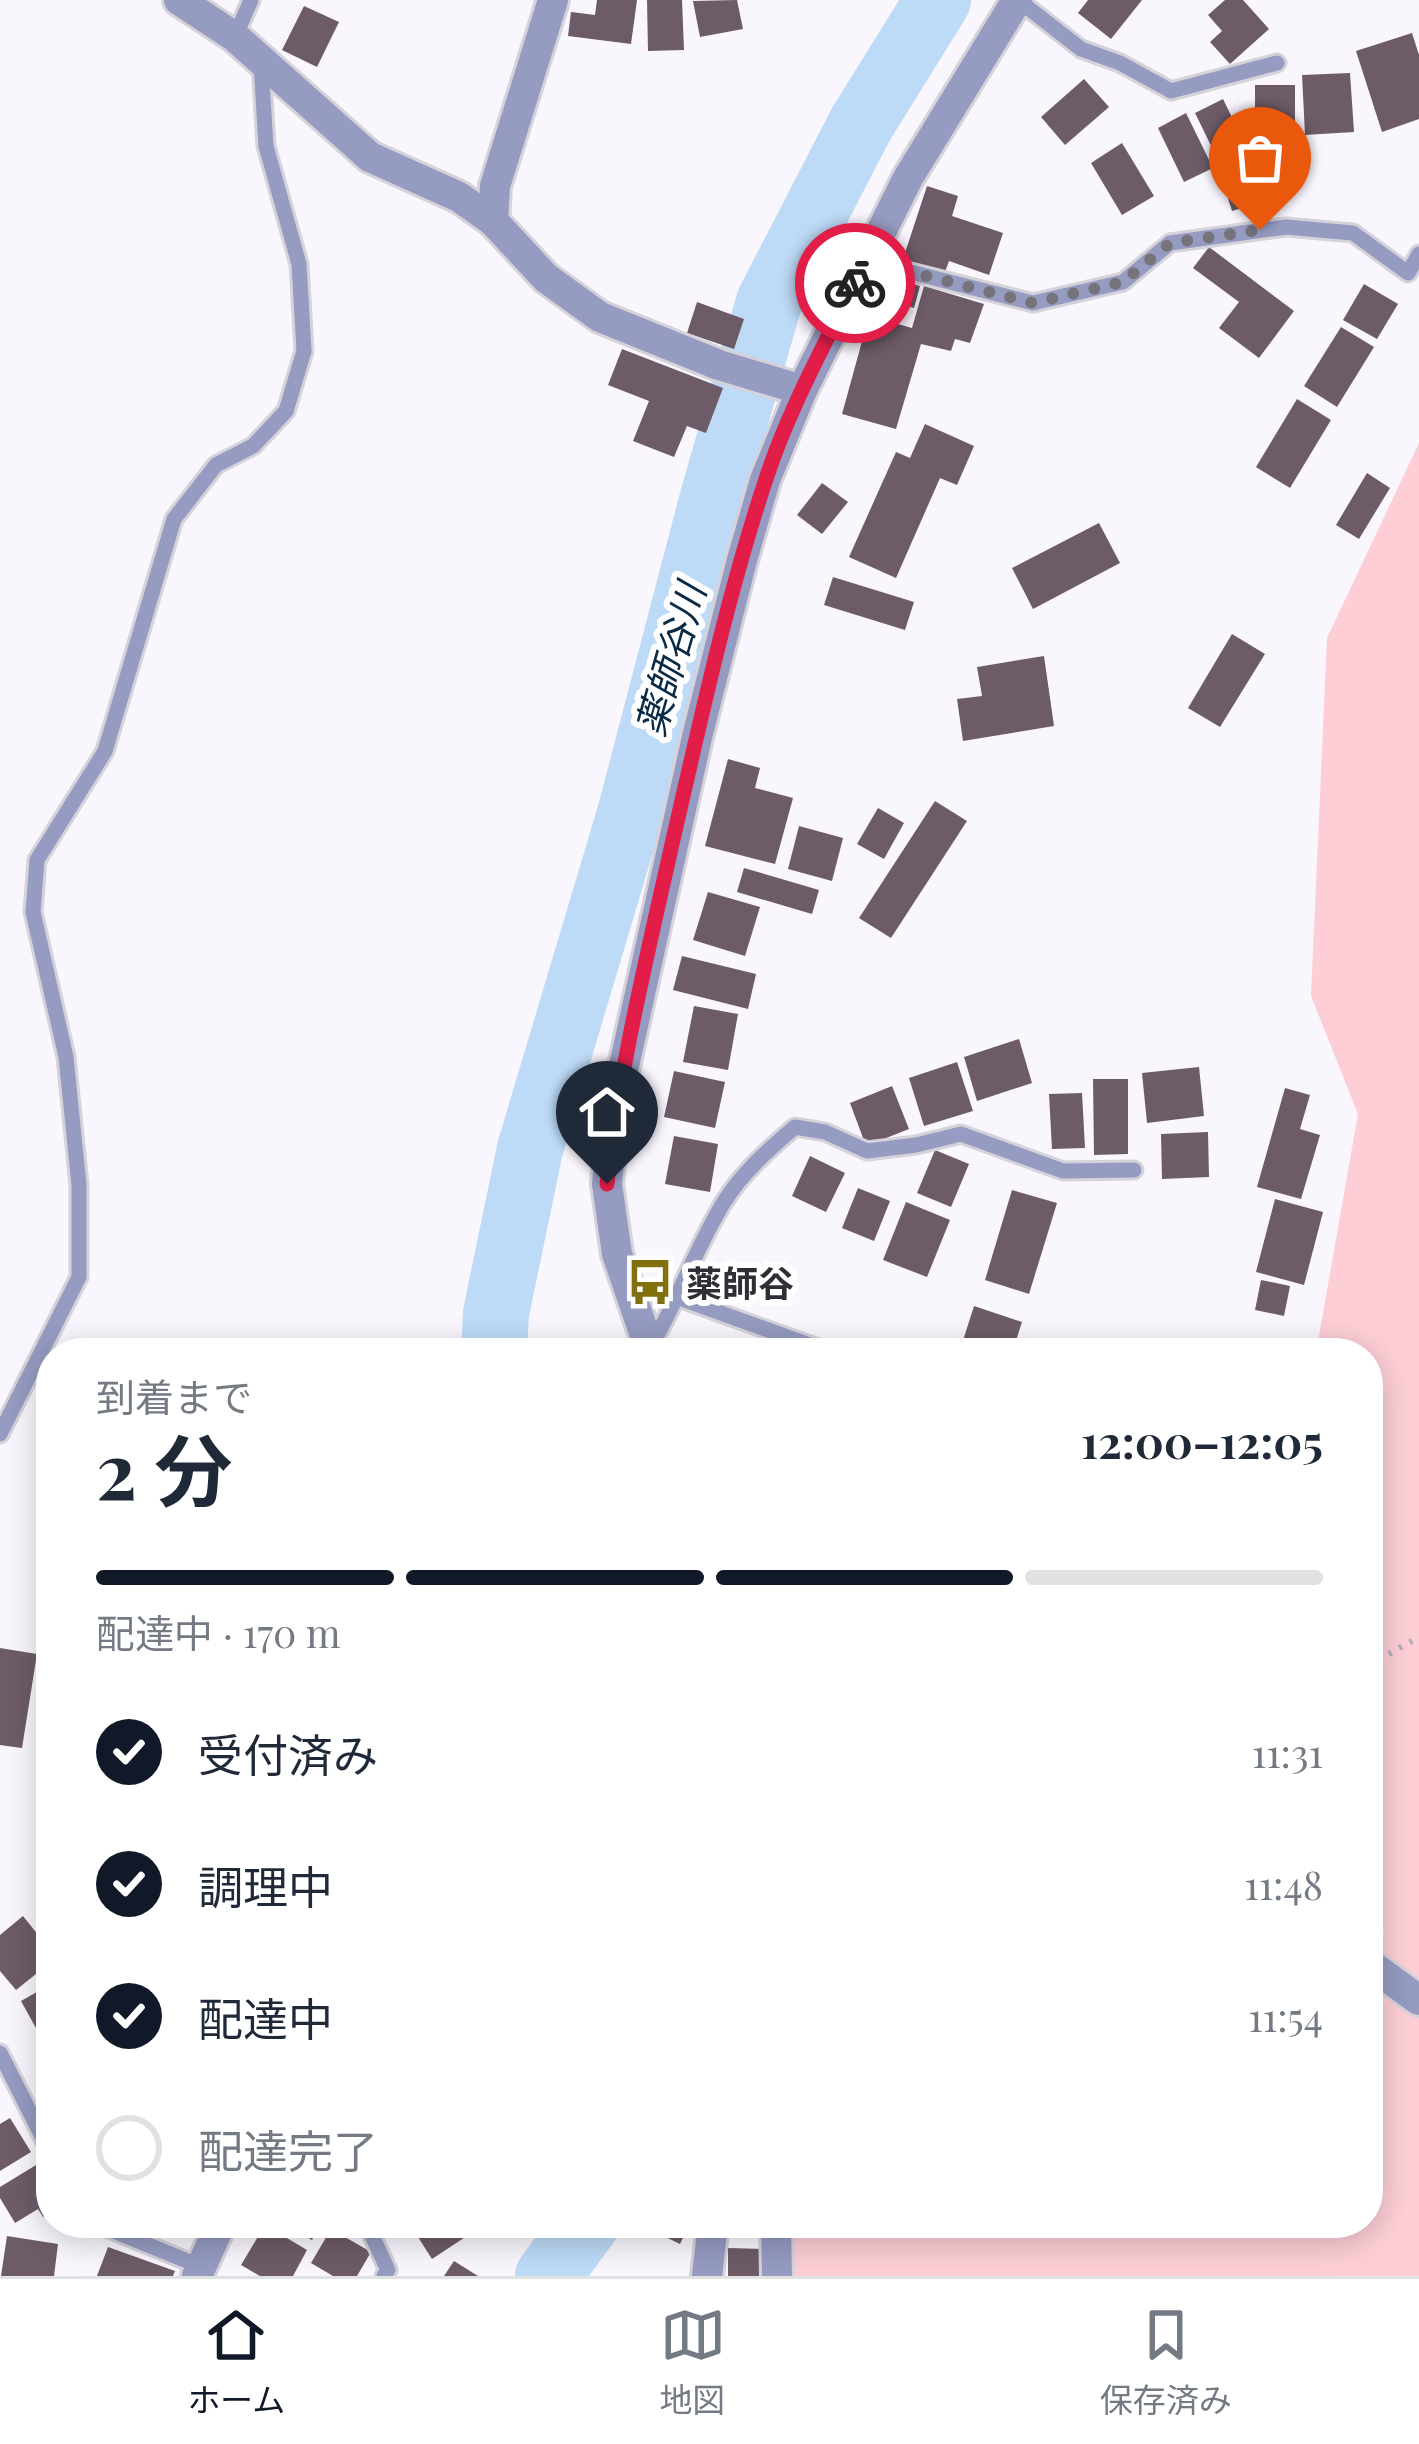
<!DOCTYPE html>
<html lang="ja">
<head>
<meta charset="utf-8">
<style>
	:root { --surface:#fff; --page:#f2f2f3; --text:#1f2937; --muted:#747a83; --line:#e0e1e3; --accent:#111827 }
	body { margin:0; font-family:"Playfair Display","Noto Sans JP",serif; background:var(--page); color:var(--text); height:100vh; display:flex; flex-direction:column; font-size:45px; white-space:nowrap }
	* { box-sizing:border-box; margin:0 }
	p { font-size:39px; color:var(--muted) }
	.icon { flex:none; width:66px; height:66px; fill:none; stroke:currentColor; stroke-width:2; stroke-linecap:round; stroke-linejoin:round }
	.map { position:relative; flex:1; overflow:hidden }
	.side { position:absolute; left:36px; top:1338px; width:1347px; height:900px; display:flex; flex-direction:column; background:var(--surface); border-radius:48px; box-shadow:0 6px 30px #0003 }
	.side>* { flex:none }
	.pin { position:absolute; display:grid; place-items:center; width:102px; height:102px; color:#fff; margin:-123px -51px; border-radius:50% 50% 50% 0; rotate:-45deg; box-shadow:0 0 12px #0007 }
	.pin .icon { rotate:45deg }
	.courier { position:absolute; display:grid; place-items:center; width:120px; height:120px; margin:-60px; border:9px solid #e11d48; border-radius:50%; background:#fff; color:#222; box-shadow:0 3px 15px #0007 }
	.summary em { font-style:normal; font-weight:700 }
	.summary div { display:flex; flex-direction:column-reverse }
	.summary { display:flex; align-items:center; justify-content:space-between; height:204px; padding:0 60px }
	h1 { font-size:78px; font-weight:700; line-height:90px }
	.bar { display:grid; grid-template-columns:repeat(4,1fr); gap:18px 12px; align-content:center; height:144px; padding:0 60px }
	.bar i { height:15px; border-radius:9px; background:var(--line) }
	.bar .active { background:var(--accent) }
	.bar p { grid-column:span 4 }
	ol { padding:0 60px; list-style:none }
	li { display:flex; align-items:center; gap:36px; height:132px }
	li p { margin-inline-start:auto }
	li .icon { padding:12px; border-radius:50%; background:var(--accent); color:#fff; stroke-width:4 }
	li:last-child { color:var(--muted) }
	li i { width:66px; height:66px; border:6px solid var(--line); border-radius:50% }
	.dock { display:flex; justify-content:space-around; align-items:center; height:168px; border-top:3px solid var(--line); background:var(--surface); font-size:33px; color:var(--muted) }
	.dock a { display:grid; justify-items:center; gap:6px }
	.dock .active { color:var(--accent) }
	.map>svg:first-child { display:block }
	.green { fill:#fdced6 }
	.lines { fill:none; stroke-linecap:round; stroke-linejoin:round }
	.river { stroke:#bddaf6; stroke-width:66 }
	.building { fill:#6d5c68 }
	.service-casing { stroke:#d6d2da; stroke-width:21 }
	.minor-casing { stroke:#d6d2da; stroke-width:36 }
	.path { stroke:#b3afb6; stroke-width:6; stroke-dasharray:3 9; stroke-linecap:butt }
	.service { stroke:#959bc1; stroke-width:15 }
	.minor { stroke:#959bc1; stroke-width:30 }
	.done { stroke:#77737b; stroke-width:12; stroke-dasharray:0 21.6 }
	.route { stroke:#e11d48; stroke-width:15 }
	.labels { text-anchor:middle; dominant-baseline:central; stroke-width:12; stroke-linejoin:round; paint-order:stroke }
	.poi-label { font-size:36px; font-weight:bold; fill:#312d34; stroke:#fff; text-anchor:start }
	.water-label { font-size:39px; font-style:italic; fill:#0a2b46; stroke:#fff }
</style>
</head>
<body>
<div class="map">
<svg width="1419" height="2276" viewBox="0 0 1419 2276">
	<rect width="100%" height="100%" fill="#faf6fe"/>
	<path class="green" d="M1419,443V2276H785L774,2223H1368V1931L1384,1930L1368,1893V1353H1316L1358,1114L1311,996L1327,638Z"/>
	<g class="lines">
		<g class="river">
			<path d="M494,1353L496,1313L530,1149L630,814L713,497L769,302L861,124L938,0"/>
			<path d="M548,2276L587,2223"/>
		</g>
	</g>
	<g class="building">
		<path d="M597,0H637L631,44L568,36L571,12L595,15Z"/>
		<path d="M647,0H682L684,50L648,51Z"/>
		<path d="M737,0L743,29L700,37L693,1Z"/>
		<path d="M1088,0H1142L1111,39L1078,13Z"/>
		<path d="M1225,0H1243L1269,29L1230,64L1210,42L1222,31L1208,15Z"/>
		<path d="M304,6L339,22L317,67L282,50Z"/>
		<path d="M1412,33L1419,55V119L1382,132L1356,51Z"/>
		<path d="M1350,73L1354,132L1305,135L1302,75Z"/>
		<path d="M1084,79L1109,107L1065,145L1041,117Z"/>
		<path d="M1255,85H1295V140L1255,141Z"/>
		<path d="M1223,99L1247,148L1219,162L1195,113Z"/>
		<path d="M1186,113L1213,168L1184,182L1158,128Z"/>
		<path d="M1122,143L1154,196L1122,215L1091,163Z"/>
		<path d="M1262,177L1268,200L1232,211L1225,189Z"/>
		<path d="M927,186L958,196L952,216L1003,233L989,275L949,261L944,275L902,262Z"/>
		<path d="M1209,247L1294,311L1259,358L1219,328L1239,302L1193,268Z"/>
		<path d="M872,273L920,286L914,308L867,294Z"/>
		<path d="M1364,284L1398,304L1377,339L1343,320Z"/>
		<path d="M924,286L984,304L970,343L955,339L951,351L921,344L896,429L842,414L869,316L912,328Z"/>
		<path d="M697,302L744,319L734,349L687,333Z"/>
		<path d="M1341,327L1374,347L1337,407L1304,386Z"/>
		<path d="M622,349L723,388L706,433L687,426L674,457L633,441L649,401L608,385Z"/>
		<path d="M1297,399L1331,420L1290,488L1256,467Z"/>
		<path d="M925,424L974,446L957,485L940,478L896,578L849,557L896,452L910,458Z"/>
		<path d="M1367,473L1390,488L1359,539L1336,525Z"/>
		<path d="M822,483L848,502L822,534L797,515Z"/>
		<path d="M1099,523L1120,563L1033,609L1012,568Z"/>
		<path d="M833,577L914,602L905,630L824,605Z"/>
		<path d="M1232,634L1265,654L1220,727L1188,708Z"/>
		<path d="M1044,656L1054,726L963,741L957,699L982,696L977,667Z"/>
		<path d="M728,759L760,768L755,788L793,798L775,864L705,846Z"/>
		<path d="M935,801L967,821L891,938L859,918Z"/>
		<path d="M878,808L904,823L884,859L857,844Z"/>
		<path d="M799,826L843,838L832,881L788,869Z"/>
		<path d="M744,868L819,890L812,914L737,892Z"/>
		<path d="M708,892L760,907L745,956L693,940Z"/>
		<path d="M682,956L756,974L748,1009L673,990Z"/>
		<path d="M694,1006L738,1014L728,1070L683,1062Z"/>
		<path d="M1019,1039L1032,1083L977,1101L964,1057Z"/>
		<path d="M957,1062L973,1111L924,1126L909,1078Z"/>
		<path d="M1199,1067L1204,1116L1147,1123L1142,1073Z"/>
		<path d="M674,1071L725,1082L715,1128L664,1117Z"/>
		<path d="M1093,1079H1128V1154L1094,1155Z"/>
		<path d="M892,1086L909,1129L866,1146L850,1103Z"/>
		<path d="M1285,1088L1310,1095L1300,1129L1320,1135L1301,1199L1257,1187Z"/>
		<path d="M1082,1093L1085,1148L1052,1149L1049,1094Z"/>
		<path d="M1208,1132L1209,1177L1162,1179L1161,1134Z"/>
		<path d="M674,1136L718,1144L710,1192L665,1184Z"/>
		<path d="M935,1150L969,1164L951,1207L917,1193Z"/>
		<path d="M810,1156L845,1173L826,1212L792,1196Z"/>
		<path d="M858,1188L890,1201L874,1241L842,1228Z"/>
		<path d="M1012,1190L1057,1203L1029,1294L985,1280Z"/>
		<path d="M1275,1199L1323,1212L1304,1285L1256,1272Z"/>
		<path d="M906,1202L950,1220L927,1277L883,1260Z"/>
		<path d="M1261,1280L1290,1286L1284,1316L1255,1310Z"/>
		<path d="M974,1306L1022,1322L1012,1353H959Z"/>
		<path d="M0,1648L37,1654L22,1748L0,1745Z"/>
		<path d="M23,1916L51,1951V1962L16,1990L0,1971V1935Z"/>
		<path d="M51,1984V2034L42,2039L21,2001Z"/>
		<path d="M10,2118L31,2152L0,2171V2124Z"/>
		<path d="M41,2162L51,2179V2212L43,2217L38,2209L15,2223L0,2198V2187Z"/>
		<path d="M282,2223H321L312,2240Z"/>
		<path d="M409,2223H476L479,2228L432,2259Z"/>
		<path d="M651,2223H690L680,2244L649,2229Z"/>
		<path d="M265,2225L307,2250L293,2276H260L241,2265Z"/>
		<path d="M331,2229L371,2252L357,2276H333L311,2263Z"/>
		<path d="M7,2236L58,2244L54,2276H1Z"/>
		<path d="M108,2247L175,2271L173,2276H97Z"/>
		<path d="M728,2248L765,2249V2276H728Z"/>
		<path d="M454,2261L478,2276H444Z"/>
	</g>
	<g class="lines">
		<defs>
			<g id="service">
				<path d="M1018,0L1081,49L1120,63L1171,91L1277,63"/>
				<path d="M235,37L251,0"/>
				<path d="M867,261L1033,303L1123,282L1170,243L1286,227L1353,233L1408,273L1419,254"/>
				<path d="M679,1298L832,1353"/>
				<path d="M652,1344C679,1299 696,1247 724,1202C742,1173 769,1149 795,1127L825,1132L867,1151L916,1145L961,1134L1063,1171L1134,1170"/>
				<path d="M0,1434L79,1277V1185L66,1057L33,912L37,860L105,751L174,519L216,465L253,446L286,411L304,351L299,264L266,146L261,64"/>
				<path d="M0,2053L51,2154"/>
				<path d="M94,2223L202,2267"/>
				<path d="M366,2223L388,2270L384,2276"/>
			</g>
			<g id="minor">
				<path d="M179,0L235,37L370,157L459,197L493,221L546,278L600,317L719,365L802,390"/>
				<path d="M493,221L495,186L553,0"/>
				<path d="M651,1353L617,1254L607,1184L614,1111L697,737L742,560L765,480L802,390L908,178L1017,0"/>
				<path d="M1368,1963L1419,2000"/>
				<path d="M776,2223L777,2276"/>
				<path d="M197,2276L221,2223"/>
				<path d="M707,2276L713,2223"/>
			</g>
		</defs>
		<use href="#service" class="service-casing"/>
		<use href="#minor" class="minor-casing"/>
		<path class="path" d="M1368,1666L1419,1637"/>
		<use href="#service" class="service"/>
		<use href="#minor" class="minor"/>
	</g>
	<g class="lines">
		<path class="done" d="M855,283L867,261L1033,303L1123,282L1170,243L1260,230"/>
		<path class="route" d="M607,1184C619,1069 647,957 672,844C700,723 726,600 765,482C787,413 823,348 855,283"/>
	</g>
	<defs>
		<symbol id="bus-bare" viewBox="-9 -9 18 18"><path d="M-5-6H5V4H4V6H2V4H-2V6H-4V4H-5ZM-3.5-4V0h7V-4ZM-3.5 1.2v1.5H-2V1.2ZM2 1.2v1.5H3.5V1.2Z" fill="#826f0e" stroke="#fff" stroke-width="2.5" paint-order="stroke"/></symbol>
	</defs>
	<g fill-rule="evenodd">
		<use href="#bus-bare" x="617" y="1249" width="66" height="66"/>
	</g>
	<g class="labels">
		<g class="poi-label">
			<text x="686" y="1282">薬師谷</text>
		</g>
		<g class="water-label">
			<text transform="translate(669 659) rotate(-74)">薬師谷川</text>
		</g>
	</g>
</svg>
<div class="pin" style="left:1260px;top:230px;background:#ea580c"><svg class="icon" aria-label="bag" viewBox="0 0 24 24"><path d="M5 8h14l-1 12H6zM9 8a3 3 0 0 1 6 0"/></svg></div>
<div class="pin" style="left:607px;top:1184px;background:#1f2937"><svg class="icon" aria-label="home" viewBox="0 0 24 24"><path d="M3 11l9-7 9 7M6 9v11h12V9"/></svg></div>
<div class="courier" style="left:855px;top:283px"><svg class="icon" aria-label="bike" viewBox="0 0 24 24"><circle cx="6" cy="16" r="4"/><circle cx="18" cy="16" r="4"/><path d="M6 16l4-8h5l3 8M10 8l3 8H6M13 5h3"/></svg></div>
<section class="side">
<div class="summary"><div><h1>2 分</h1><p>到着まで</p></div><em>12:00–12:05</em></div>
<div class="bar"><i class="active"></i><i class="active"></i><i class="active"></i><i></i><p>配達中 · 170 m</p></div>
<ol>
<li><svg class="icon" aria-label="check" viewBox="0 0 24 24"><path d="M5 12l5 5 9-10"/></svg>受付済み<p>11:31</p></li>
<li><svg class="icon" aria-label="check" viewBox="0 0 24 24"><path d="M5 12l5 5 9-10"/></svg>調理中<p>11:48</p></li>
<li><svg class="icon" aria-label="check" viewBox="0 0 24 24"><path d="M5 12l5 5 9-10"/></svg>配達中<p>11:54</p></li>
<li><i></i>配達完了</li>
</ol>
</section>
</div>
<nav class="dock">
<a class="active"><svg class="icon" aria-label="home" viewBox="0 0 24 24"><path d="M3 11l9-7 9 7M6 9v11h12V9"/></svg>ホーム</a>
<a><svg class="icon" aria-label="map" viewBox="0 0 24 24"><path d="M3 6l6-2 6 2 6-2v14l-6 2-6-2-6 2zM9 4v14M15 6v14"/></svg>地図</a>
<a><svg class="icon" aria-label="saved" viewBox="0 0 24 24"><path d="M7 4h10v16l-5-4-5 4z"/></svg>保存済み</a>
</nav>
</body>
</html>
